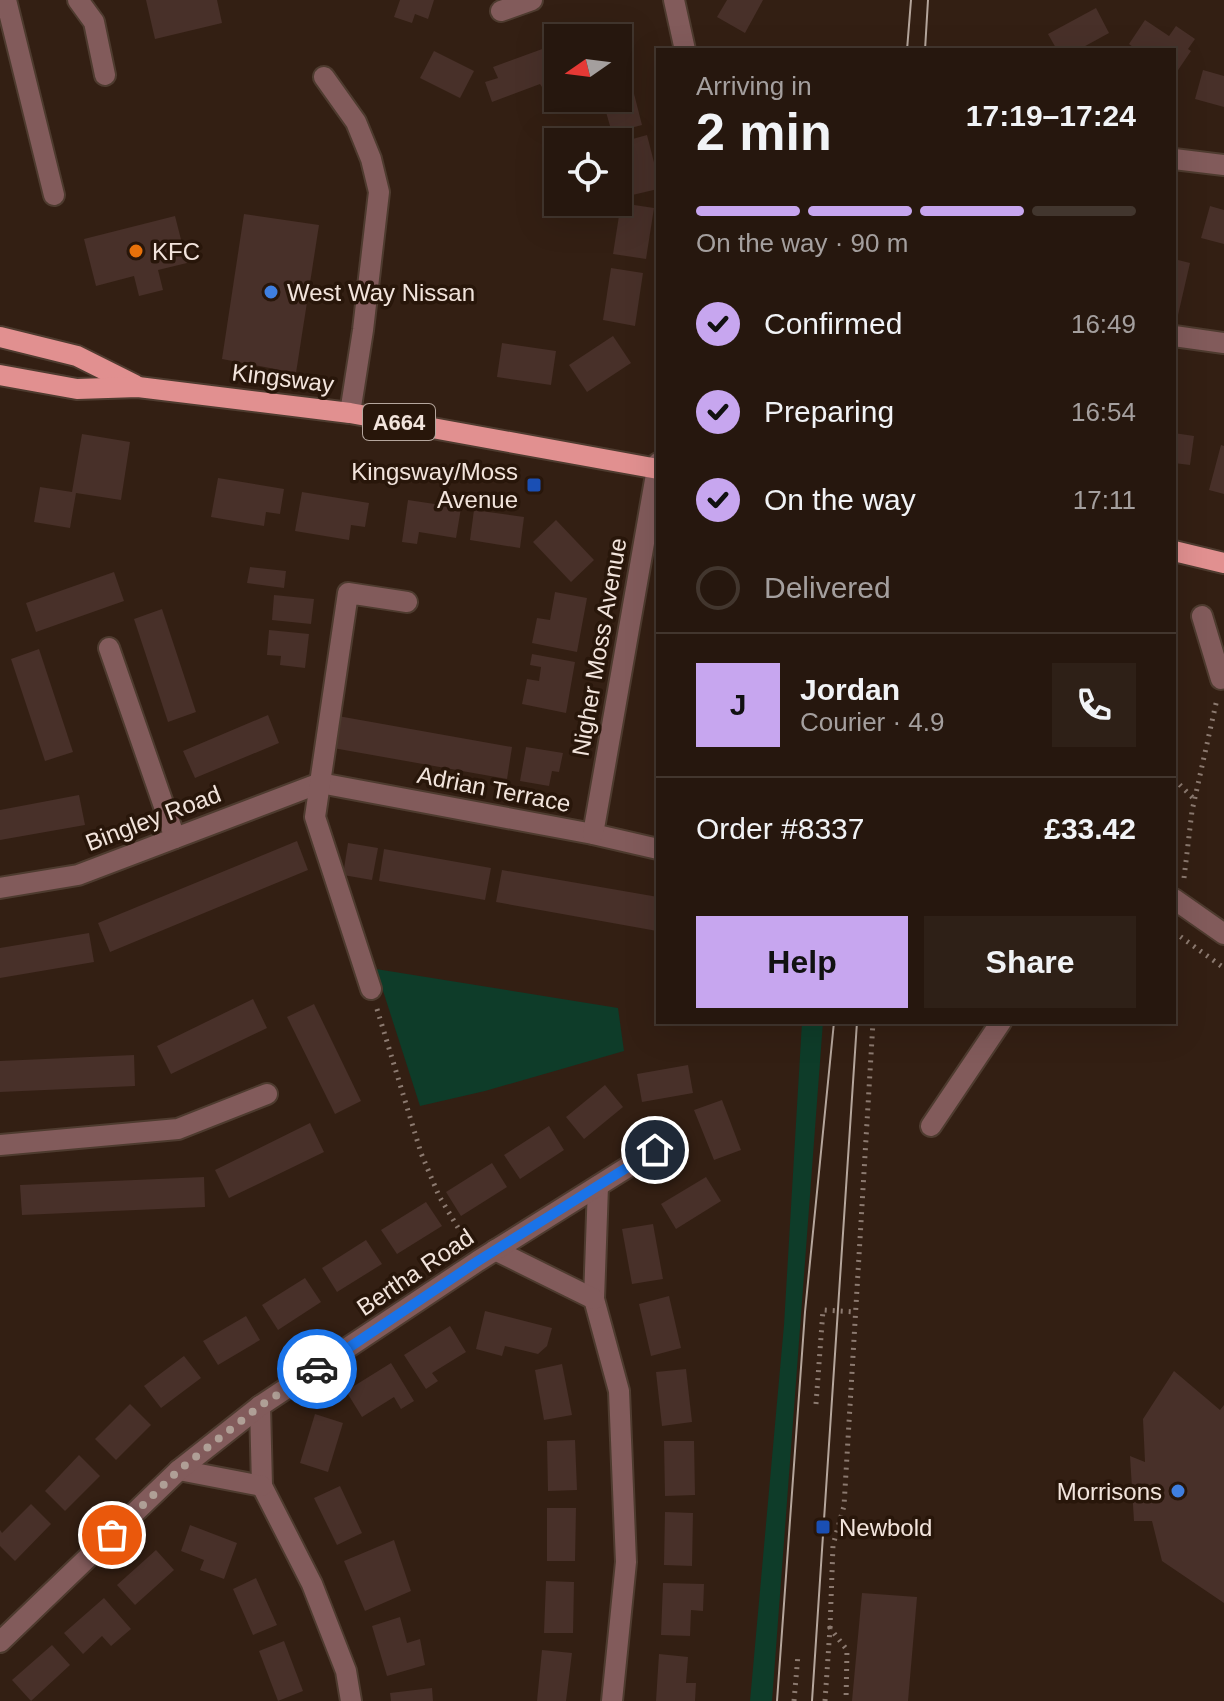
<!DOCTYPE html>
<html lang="en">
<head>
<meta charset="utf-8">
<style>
	:root { --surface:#26170e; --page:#2e2017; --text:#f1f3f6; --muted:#a49f9e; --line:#42362e; --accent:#c7a6ef }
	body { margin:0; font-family:Helvetica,sans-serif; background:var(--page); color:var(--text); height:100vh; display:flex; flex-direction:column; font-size:30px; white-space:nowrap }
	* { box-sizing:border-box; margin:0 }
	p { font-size:26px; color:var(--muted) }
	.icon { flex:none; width:44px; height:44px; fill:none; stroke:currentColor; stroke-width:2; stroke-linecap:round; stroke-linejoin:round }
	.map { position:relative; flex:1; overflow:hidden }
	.drawer { position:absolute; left:656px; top:48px; width:520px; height:976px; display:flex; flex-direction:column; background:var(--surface); border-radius:0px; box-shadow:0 8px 32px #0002,0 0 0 2px var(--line) }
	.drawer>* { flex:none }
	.needle { width:52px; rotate:256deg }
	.buttons { position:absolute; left:544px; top:24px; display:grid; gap:16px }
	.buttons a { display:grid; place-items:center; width:88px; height:88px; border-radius:0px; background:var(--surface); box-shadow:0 8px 32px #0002,0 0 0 2px var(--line); font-size:40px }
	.pin { position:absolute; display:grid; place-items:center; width:68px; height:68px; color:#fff; margin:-34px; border:4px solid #fff; border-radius:50%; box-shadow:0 2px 8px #0007 }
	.courier { position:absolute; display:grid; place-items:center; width:80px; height:80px; margin:-40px; border:6px solid #1a73e8; border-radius:50%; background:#fff; color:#222; box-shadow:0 2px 10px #0007 }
	.head em { font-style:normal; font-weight:600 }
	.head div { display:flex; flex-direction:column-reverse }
	.head { display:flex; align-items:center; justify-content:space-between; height:136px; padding:0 40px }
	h1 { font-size:52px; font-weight:600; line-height:60px }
	.bar { display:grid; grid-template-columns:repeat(4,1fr); gap:12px 8px; align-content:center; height:96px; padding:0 40px }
	.bar i { height:10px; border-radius:6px; background:var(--line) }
	.bar .current { background:var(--accent) }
	.bar p { grid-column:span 4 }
	.line { display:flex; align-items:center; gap:20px; padding:0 40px; border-top:2px solid var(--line) }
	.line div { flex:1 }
	.round { display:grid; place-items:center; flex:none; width:84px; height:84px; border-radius:0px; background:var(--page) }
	ol { padding:0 40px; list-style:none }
	li { display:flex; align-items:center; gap:24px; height:88px }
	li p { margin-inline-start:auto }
	li .icon { padding:8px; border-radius:50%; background:var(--accent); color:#111; stroke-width:4 }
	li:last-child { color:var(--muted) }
	li i { width:44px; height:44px; border:4px solid var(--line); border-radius:50% }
	.primary-button { display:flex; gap:16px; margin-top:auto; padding:16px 40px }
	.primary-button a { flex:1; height:92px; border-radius:0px; background:var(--accent); color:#111; font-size:32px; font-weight:600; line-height:92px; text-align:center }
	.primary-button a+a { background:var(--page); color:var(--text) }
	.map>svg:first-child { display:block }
	.green { fill:#0e3c29 }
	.building { fill:#483029 }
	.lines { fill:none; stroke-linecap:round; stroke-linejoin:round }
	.minor-casing { stroke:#4e3b2f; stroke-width:24 }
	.major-casing { stroke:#4e3b2f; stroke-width:24 }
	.path { stroke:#8c7a70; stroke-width:5; stroke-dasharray:2 6; stroke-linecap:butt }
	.minor { stroke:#825b5b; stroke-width:20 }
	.major { stroke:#e19090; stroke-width:20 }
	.tram { stroke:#b5a69c; stroke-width:2 }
	.done { stroke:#af9f96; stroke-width:8; stroke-dasharray:0 14.4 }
	.route { stroke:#1a73e8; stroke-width:10 }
	.food-dot { fill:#e8710a; stroke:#28160a; stroke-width:3 }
	.shop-dot { fill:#3f7fe0; stroke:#28160a; stroke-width:3 }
	.transit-dot { fill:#1a4fb4; stroke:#28160a; stroke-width:3 }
	.labels { text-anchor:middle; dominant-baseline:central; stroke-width:7; stroke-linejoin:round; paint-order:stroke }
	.shield { fill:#28160a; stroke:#b5a69d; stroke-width:2 }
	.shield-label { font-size:22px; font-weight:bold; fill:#f2e4dc }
	.poi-label { font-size:24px; fill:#f2e4dc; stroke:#28160a; text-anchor:start }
	.street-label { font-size:24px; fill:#f2e4dc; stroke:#28160a }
</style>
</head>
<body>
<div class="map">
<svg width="1224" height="1701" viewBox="0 0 1224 1701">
	<rect width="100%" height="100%" fill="#331f13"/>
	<g class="green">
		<path d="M376,969L618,1008L624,1051L485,1091L420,1106Z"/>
		<path d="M802,1022H823L772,1701H750L784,1325Z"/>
	</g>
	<g class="building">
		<path d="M146,0H217L222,23L155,39Z"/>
		<path d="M400,0H434L428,19L415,14L412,23L394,17Z"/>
		<path d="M727,0H763L745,33L717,17Z"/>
		<path d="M1096,8L1109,33L1078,50H1057L1048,34Z"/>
		<path d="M1145,20L1169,36L1176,26L1195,39L1188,49L1191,51L1174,76V50H1137L1129,44Z"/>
		<path d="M617,29L624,50L618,52V38H589Z"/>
		<path d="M545,48L554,72L551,73L555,83L542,87L540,84L492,102L485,82L498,78L493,67Z"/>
		<path d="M434,51L474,71L460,98L420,78Z"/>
		<path d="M1203,70L1224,76V107L1195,99Z"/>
		<path d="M631,82L642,125L612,133L602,98H618V86Z"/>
		<path d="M647,135L658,178V189L628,196L618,160V143Z"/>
		<path d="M621,203L654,208L646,259L613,254Z"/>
		<path d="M1210,206L1224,210V244L1201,238Z"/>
		<path d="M244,214L319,225L296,373L222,359Z"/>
		<path d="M175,216L187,263L158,270L163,290L139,296L134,276L96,286L84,239Z"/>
		<path d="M1174,259L1190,263L1178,315L1174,314Z"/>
		<path d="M611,268L643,273L635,326L603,320Z"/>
		<path d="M613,336L631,363L587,392L569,365Z"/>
		<path d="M502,343L556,351L551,385L497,377Z"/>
		<path d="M1174,433L1194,436L1190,465L1174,463Z"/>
		<path d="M82,434L130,442L121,500L76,493L70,528L34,522L40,487L72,492Z"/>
		<path d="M1221,445L1224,446V494L1209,490Z"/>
		<path d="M218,478L284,489L280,514L266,512L264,526L211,517Z"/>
		<path d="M302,492L369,503L365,527L351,525L349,540L295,531Z"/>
		<path d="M408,500L461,508L456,538L419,532L417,544L402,542Z"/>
		<path d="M474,510L524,517L520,548L470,540Z"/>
		<path d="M556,520L594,560L571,582L533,542Z"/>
		<path d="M250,567L286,571L284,588L247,583Z"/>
		<path d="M114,572L124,601L36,632L26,603Z"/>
		<path d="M555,592L587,598L577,652L532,643L537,618L550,620Z"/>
		<path d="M274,595L314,599L311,624L272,620Z"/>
		<path d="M162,609L196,712L168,722L134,619Z"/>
		<path d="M269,630L309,634L305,668L280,665L281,656L267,655Z"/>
		<path d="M39,649L73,752L45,761L11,659Z"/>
		<path d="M532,654L575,662L566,713L522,704L527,679L539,681L541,667L530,665Z"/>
		<path d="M268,715L279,743L195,778L183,751Z"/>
		<path d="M338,716L512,747L507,779L333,748Z"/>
		<path d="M526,747L563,753L559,772L552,771L549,786L520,781Z"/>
		<path d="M79,795L85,825L0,840V810Z"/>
		<path d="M297,841L308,870L110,952L98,923Z"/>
		<path d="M348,843L378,848L372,880L343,875Z"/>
		<path d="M384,849L491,868L485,900L379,881Z"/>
		<path d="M502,870L658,897L657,931L496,902Z"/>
		<path d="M89,933L94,962L0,978V948Z"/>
		<path d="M253,999L267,1028L171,1074L157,1046Z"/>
		<path d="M314,1004L361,1101L335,1114L287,1017Z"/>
		<path d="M134,1055L135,1086L0,1092V1061Z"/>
		<path d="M688,1065L693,1093L642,1102L637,1074Z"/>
		<path d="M605,1085L623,1107L584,1139L566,1117Z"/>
		<path d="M722,1100L741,1150L714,1160L694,1110Z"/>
		<path d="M310,1123L324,1152L229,1198L215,1170Z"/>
		<path d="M549,1126L564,1150L520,1179L504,1155Z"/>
		<path d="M492,1163L507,1187L461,1216L446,1192Z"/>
		<path d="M204,1177L205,1207L22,1215L20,1185Z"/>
		<path d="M706,1177L721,1201L676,1229L661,1204Z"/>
		<path d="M426,1202L442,1226L397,1254L381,1230Z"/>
		<path d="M653,1224L663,1279L632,1284L622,1229Z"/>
		<path d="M366,1240L382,1264L337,1292L322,1268Z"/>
		<path d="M305,1278L321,1302L278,1330L262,1305Z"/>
		<path d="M669,1296L681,1348L651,1356L639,1304Z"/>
		<path d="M485,1311L552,1328L547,1346L538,1354L505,1346L502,1356L476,1349Z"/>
		<path d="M246,1316L260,1340L218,1365L203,1341Z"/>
		<path d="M450,1326L466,1352L432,1373L438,1381L426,1389L404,1355Z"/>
		<path d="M184,1356L201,1378L161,1408L144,1386Z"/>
		<path d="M391,1363L414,1401L401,1409L394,1397L362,1417L346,1391Z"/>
		<path d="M562,1364L572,1415L544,1420L535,1370Z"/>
		<path d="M686,1369L692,1422L662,1426L656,1372Z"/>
		<path d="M1174,1371L1220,1410L1224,1405V1603L1162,1561L1152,1521H1134L1130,1456L1145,1462L1143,1419Z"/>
		<path d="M130,1404L151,1425L116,1460L95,1439Z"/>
		<path d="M315,1414L343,1423L328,1472L300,1463Z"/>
		<path d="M575,1440L577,1490L548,1491L547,1441Z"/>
		<path d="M664,1441H694L695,1495L665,1496Z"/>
		<path d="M79,1455L100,1476L65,1511L45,1491Z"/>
		<path d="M340,1486L362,1533L337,1545L314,1498Z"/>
		<path d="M31,1504L51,1524L15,1561L0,1546V1530L2,1533Z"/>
		<path d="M547,1508H576L575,1561H547Z"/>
		<path d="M665,1512L693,1513L692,1566L664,1565Z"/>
		<path d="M190,1525L237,1543L224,1579L200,1570L204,1560L181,1551Z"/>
		<path d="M394,1540L411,1591L365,1611L344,1561Z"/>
		<path d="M156,1550L174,1570L135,1605L117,1585Z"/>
		<path d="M256,1578L277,1625L253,1635L233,1589Z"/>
		<path d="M546,1581L574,1582L573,1633H544Z"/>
		<path d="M663,1583L704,1584L703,1611L691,1610L690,1636L661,1635Z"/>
		<path d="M862,1593L917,1597L908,1701H852Z"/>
		<path d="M104,1598L131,1629L111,1646L102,1636L83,1654L64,1633Z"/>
		<path d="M400,1617L407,1643L420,1639L425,1665L387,1676L372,1626Z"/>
		<path d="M284,1641L303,1691L278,1701L259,1651Z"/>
		<path d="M52,1645L70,1665L31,1701L12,1680Z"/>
		<path d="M542,1650L572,1653L566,1701H537Z"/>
		<path d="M659,1654L688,1657L686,1683H696L695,1701H656Z"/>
		<path d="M432,1688L433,1701H391L390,1693Z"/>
	</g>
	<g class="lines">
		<defs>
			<g id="minor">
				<path d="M6,0L54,195"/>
				<path d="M78,0L94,22L105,75"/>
				<path d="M674,0L685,50"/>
				<path d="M501,11L532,0"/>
				<path d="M324,77L356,122L371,159L379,192L363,330L350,413"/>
				<path d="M1174,159L1224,165"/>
				<path d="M1174,336L1224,343"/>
				<path d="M1202,616L1221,679"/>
				<path d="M109,648L175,838"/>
				<path d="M320,783L593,834L658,849"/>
				<path d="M593,834L658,463"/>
				<path d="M0,888L78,875L320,783"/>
				<path d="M1174,899L1224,934"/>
				<path d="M371,989L315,817L348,593L407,602"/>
				<path d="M931,1126L1001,1022"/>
				<path d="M0,1145L178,1129L267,1094"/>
				<path d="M598,1186L594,1299L619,1391L626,1562L612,1701"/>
				<path d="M495,1250L594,1299"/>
				<path d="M260,1406L262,1486L312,1584L346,1671L351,1701"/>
				<path d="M179,1470L262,1486"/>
				<path d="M0,1642L179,1470L260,1406L478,1261L655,1150"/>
			</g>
			<g id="major">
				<path d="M0,337L77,356L135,385"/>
				<path d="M0,375L77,389L138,387L350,413L658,469"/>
				<path d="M1174,551L1224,563"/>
			</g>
		</defs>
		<use href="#minor" class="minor-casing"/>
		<use href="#major" class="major-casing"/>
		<g class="path">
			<path d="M1174,779L1195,800"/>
			<path d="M1184,878L1192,811L1217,699"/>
			<path d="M1174,932L1224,968"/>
			<path d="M377,1009L421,1153L439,1196L466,1241"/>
			<path d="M816,1404L823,1310L856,1312"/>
			<path d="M830,1628L833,1545L844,1506L873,1022"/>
			<path d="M794,1701L798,1655"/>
			<path d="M825,1701L830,1628L847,1650L846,1701"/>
		</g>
		<use href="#minor" class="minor"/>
		<use href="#major" class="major"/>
		<g class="tram">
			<path d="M907,50L911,0"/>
			<path d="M925,50L928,0"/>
			<path d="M777,1701L805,1312L834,1022"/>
			<path d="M812,1701L857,1022"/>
		</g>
	</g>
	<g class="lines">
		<path class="done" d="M112,1535L179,1470L260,1406L317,1369"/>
		<path class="route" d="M317,1369L478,1261L655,1150"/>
	</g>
	<circle class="food-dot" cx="136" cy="251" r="8"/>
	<g class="shop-dot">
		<circle cx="271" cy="292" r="8"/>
		<circle cx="1178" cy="1491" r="8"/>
	</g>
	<g class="transit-dot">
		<rect x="526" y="477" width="16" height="16" rx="4"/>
		<rect x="815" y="1519" width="16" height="16" rx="4"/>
	</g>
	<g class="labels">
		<rect class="shield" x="363" y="404" width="72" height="36" rx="6"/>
		<g class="shield-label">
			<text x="399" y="422">A664</text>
		</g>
		<g class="poi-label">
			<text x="152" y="251">KFC</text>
			<text x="287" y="292">West Way Nissan</text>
			<text x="518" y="471" text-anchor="end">Kingsway/Moss<tspan x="518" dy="28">Avenue</tspan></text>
			<text x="1162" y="1491" text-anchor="end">Morrisons</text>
			<text x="839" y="1527">Newbold</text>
		</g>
		<g class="street-label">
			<text transform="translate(283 378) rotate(7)">Kingsway</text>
			<text transform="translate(599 647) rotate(-80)">Nigher Moss Avenue</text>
			<text transform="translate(494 789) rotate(11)">Adrian Terrace</text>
			<text transform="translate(153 818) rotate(-21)">Bingley Road</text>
			<text transform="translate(415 1272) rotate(-34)">Bertha Road</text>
		</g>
	</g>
</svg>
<div class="buttons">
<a><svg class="needle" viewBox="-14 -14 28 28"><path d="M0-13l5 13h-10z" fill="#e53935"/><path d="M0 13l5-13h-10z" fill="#a49f9e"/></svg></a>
<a><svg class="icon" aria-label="locate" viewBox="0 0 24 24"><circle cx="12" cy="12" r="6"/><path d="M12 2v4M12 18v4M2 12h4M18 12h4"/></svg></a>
</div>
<div class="pin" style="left:112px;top:1535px;background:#ea580c"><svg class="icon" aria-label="bag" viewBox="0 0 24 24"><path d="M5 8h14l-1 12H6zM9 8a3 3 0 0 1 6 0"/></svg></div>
<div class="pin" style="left:655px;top:1150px;background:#1f2937"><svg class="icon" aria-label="home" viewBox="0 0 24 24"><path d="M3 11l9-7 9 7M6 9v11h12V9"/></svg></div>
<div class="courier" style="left:317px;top:1369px"><svg class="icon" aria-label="car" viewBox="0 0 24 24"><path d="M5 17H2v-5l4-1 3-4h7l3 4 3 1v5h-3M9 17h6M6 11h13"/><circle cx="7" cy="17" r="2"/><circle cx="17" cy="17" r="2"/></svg></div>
<section class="drawer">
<div class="head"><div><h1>2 min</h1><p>Arriving in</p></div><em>17:19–17:24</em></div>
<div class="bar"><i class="current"></i><i class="current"></i><i class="current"></i><i></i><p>On the way · 90 m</p></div>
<ol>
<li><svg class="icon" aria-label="check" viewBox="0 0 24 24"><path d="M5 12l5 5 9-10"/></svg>Confirmed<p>16:49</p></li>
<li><svg class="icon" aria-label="check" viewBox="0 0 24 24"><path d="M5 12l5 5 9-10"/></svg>Preparing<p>16:54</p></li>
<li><svg class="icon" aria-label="check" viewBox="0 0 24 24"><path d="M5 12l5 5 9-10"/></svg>On the way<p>17:11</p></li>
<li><i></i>Delivered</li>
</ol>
<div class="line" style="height:144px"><b class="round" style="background:var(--accent);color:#111">J</b><div><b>Jordan</b><p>Courier · 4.9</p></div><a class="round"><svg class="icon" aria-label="phone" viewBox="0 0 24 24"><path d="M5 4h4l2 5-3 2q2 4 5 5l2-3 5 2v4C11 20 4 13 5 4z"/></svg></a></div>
<div class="line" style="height:104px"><div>Order #8337</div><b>£33.42</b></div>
<div class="primary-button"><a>Help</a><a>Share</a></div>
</section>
</div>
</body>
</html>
